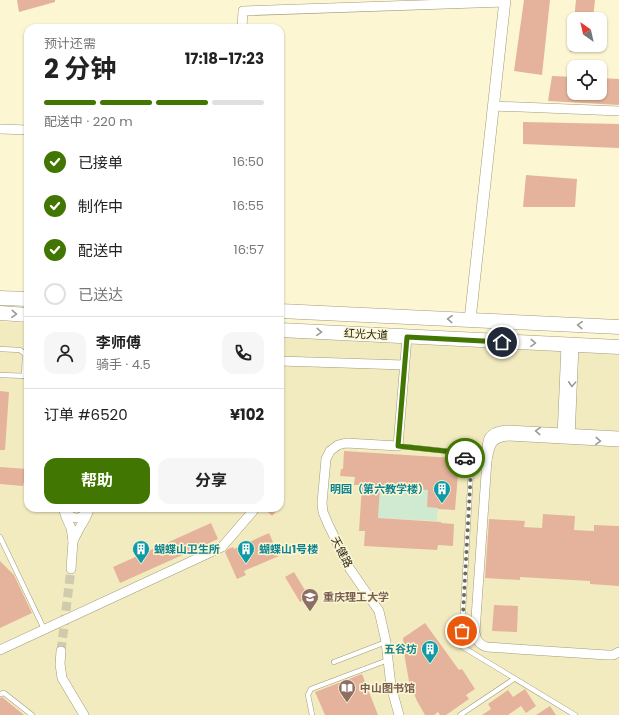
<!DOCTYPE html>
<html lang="zh">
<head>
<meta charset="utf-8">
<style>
	:root { --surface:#fff; --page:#f6f6f6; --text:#222; --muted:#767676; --line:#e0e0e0; --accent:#427602 }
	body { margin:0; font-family:Poppins,"Noto Sans SC",sans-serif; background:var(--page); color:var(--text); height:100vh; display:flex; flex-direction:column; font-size:15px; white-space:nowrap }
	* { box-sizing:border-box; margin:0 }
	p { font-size:13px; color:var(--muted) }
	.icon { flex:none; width:22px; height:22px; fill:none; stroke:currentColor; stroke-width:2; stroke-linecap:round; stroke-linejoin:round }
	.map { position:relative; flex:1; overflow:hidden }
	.details { position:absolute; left:24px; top:24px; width:260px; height:488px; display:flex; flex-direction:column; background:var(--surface); border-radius:12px; box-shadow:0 1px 3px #0004 }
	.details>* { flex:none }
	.needle { width:26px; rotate:326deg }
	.tools { position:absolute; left:567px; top:12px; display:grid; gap:8px }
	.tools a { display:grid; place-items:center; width:40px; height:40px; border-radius:8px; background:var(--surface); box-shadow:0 1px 3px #0004; font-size:20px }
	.pin { position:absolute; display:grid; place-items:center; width:34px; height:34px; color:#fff; margin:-17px; border:2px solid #fff; border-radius:50%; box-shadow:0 1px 4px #0007 }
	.courier { position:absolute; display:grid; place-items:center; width:40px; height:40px; margin:-20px; border:3px solid #427602; border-radius:50%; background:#fff; color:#222; box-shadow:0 1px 5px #0007 }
	.overview em { font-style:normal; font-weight:700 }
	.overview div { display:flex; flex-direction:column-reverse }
	.overview { display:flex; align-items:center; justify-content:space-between; height:68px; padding:0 20px }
	h1 { font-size:26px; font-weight:700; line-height:30px }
	.bar { display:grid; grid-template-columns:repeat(4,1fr); gap:6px 4px; align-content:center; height:48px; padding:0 20px }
	.bar i { height:5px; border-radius:3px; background:var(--line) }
	.bar .on { background:var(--accent) }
	.bar p { grid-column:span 4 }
	.line { display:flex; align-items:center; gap:10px; padding:0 20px; border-top:1px solid var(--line) }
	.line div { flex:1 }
	.round { display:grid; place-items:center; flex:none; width:42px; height:42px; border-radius:12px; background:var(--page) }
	ol { padding:0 20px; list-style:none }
	li { display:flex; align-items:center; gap:12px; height:44px }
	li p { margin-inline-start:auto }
	li .icon { padding:4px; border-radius:50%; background:var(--accent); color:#fff; stroke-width:4 }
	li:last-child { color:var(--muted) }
	li i { width:22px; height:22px; border:2px solid var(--line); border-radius:50% }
	.action { display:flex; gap:8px; margin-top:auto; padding:8px 20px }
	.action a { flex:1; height:46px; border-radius:12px; background:var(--accent); color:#fff; font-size:16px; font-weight:700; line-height:46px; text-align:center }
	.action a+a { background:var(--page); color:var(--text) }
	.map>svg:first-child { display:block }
	.built { fill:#f3ebc0 }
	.green { fill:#d0e9d1 }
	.building { fill:#e5b39b }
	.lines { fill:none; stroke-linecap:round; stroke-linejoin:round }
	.minor-tunnel { stroke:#d0cbac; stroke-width:9; stroke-dasharray:9 4.5; stroke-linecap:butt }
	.service-casing { stroke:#a19b7a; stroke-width:5.5 }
	.minor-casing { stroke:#a19b7a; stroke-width:10 }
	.tertiary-casing { stroke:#a19b7a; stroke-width:12 }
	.primary-casing { stroke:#a19b7a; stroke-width:15 }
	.service { stroke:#fff; stroke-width:4.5 }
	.minor { stroke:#fff; stroke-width:9 }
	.tertiary { stroke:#fff; stroke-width:11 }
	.primary { stroke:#fff; stroke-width:14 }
	.oneway { stroke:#9b9a94 }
	.done { stroke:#6e6a56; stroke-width:4; stroke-dasharray:0 7.2 }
	.route { stroke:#427602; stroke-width:5 }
	.labels { text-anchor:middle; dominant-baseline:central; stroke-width:3; stroke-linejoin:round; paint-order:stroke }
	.street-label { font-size:11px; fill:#211f12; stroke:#fcf6d3 }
	.culture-label { font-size:11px; font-weight:bold; fill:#0d838f; stroke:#fcf6d3; text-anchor:end }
	.education-label { font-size:11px; font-weight:bold; fill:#785e54; stroke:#fcf6d3; text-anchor:start }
</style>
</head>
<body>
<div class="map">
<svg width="619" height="715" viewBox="0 0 619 715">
	<rect width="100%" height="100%" fill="#fcf6d3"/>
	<path class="built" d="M0,321L28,323V508H280V336L619,354V715H0Z"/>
	<path class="green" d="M380,487L439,490L428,500L427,507L438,508L437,521L378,518Z"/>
	<g class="building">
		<path d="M17,0H55V2L19,12Z"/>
		<path d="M524,0H550L542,75L514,71Z"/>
		<path d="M576,0H595L593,19H574Z"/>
		<path d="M571,45H600V50L570,52Z"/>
		<path d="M552,76L574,77V93H600V78L619,79V105L548,101Z"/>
		<path d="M523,122L619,124V148L523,144Z"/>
		<path d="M526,175L577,179L575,207H523Z"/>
		<path d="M0,391L9,392L5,450H0Z"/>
		<path d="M344,451L453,458L452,473L458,474L455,510L438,509V508L427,507L428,490L380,487L378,518L441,522V523L454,524L453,546L438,545L437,550L364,546L365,531H359L362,485H354L355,477L340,476L341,469H343Z"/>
		<path d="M0,467L28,469V482H24L23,486L0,484Z"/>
		<path d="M264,508H279L272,516Z"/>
		<path d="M543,514L575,516L574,530L594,531V525L619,526V586L590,584V581L520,577V580L485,578L489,519L525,521L524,527L542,528Z"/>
		<path d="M211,523L218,539L120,583L113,567Z"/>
		<path d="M269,533L279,556L244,571L246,575L237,579L225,552L228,549L233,547L234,549Z"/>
		<path d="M0,561L14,575L32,613L0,628Z"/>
		<path d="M294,572L309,597L300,602L285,577Z"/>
		<path d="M494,605L518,606L517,632L492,631Z"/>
		<path d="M425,623L459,670L462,669L475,689L466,695L469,699L446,715H440L438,712L434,715H425L417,701L409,681L405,659L403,638Z"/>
		<path d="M362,674L378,715H325L315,692Z"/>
		<path d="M525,689L536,706L526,713L521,706L508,715H482L491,709L488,704L508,690L513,697Z"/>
		<path d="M2,697L24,715H0V698Z"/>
		<path d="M550,706L556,715H536Z"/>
	</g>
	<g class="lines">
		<path class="minor-tunnel" d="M61,651L71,569"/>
		<defs>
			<g id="service">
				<path d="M0,349L20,350L25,354L24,376"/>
				<path d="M0,375L28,376"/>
				<path d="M398,446L455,452C464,456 468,460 471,470L461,646L575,715"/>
				<path d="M0,537L44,629"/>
				<path d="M334,662L386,642"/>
				<path d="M0,694L4,693L32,715"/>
				<path d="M312,715L308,695L311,689L388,660"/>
				<path d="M460,715L514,679"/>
			</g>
			<g id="minor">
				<path d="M242,28L243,11L505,2"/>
				<path d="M493,106L619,111"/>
				<path d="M0,129L28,130"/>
				<path d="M280,361L404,365"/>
				<path d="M619,436L506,430C485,432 487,442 487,460C490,446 490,438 507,436L619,442"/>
				<path d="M562,437L566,345"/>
				<path d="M570,438L574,345"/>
				<path d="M487,460L475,632C476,640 479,645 487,647L607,655H613L619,652"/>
				<path d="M64,508C64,515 68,521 71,528C72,532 72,537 73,541C75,537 77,533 79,529C83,522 88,516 89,508"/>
				<path d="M64,511C73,519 78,521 88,512"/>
				<path d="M71,569L73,541"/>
				<path d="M0,650L222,547L253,511"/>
				<path d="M61,651L60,664L62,678L84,715"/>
				<path d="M399,715L391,686L386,642L379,611L350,569L328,524L323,512L322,503L326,459L330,451L338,445L346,443L398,446L407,337"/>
			</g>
			<path id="tertiary" d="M470,320L505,0"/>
			<g id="primary">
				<path d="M0,298L28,299"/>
				<path d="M280,311L470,320L619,327"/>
				<path d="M0,313L28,315"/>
				<path d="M280,330L619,347"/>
			</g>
		</defs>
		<use href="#service" class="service-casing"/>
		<use href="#minor" class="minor-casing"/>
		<use href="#tertiary" class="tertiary-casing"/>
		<use href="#primary" class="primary-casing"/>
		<use href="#service" class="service"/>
		<use href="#minor" class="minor"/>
		<use href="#tertiary" class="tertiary"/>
		<use href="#primary" class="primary"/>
	</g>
	<defs><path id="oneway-chevron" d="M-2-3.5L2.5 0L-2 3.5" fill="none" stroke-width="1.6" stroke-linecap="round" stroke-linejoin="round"/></defs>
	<g class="oneway">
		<use href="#oneway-chevron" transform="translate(14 314) rotate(4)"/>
		<use href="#oneway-chevron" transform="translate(450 319) rotate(-177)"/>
		<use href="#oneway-chevron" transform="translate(580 325) rotate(-177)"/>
		<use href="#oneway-chevron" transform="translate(319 332) rotate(3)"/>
		<use href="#oneway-chevron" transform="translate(533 343) rotate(3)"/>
		<use href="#oneway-chevron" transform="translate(572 384) rotate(93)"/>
		<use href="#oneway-chevron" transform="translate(538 431) rotate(-177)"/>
		<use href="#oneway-chevron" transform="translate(598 441) rotate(3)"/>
	</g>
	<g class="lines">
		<path class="done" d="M462,631L471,470L469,464L465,458"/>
		<path class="route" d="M465,458L460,454L454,452L398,446L407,337L502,342"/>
	</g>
	<defs>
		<symbol id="building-pin" viewBox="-11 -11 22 30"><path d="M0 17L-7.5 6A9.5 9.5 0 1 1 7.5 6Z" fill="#0f9aa8" stroke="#fcf6d3"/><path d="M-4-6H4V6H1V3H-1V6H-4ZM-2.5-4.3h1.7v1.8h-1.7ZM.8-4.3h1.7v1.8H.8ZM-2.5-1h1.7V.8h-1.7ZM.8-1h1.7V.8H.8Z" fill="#fff"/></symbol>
		<symbol id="university-pin" viewBox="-11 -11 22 30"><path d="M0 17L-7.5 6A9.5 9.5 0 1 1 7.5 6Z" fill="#8d6e63" stroke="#fcf6d3"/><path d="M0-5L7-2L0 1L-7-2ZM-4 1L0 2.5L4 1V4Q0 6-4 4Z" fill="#fff"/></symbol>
		<symbol id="library-pin" viewBox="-11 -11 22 30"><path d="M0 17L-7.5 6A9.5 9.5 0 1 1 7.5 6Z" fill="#8d6e63" stroke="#fcf6d3"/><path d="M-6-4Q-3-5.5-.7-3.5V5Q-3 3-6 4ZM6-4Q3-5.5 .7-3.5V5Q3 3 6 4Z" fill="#fff"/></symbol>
	</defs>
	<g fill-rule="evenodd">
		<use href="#building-pin" x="432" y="479" width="20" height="27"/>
		<use href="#building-pin" x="131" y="539" width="20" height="27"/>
		<use href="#building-pin" x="236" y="539" width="20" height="27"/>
		<use href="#university-pin" x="300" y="587" width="20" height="27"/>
		<use href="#building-pin" x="420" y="639" width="20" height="27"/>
		<use href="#library-pin" x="337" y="678" width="20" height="27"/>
	</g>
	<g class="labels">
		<g class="street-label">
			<text transform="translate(366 334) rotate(3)">红光大道</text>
			<text transform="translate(342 552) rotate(63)">天健路</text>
		</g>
		<g class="culture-label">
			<text x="429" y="489">明园（第六教学楼）</text>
			<text x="154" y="549" text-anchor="start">蝴蝶山卫生所</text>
			<text x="259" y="549" text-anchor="start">蝴蝶山1号楼</text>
			<text x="417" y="649">五谷坊</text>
		</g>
		<g class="education-label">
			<text x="323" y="597">重庆理工大学</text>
			<text x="360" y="688">中山图书馆</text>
		</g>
	</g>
</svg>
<div class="tools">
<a><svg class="needle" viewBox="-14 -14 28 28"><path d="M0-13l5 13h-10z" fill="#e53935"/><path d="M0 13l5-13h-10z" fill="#767676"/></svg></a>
<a><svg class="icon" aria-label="locate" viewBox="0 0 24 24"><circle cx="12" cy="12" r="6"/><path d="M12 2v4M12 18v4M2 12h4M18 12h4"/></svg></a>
</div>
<div class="pin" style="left:462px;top:631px;background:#ea580c"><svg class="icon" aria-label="bag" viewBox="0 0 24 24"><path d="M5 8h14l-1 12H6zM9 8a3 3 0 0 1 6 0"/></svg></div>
<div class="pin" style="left:502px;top:342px;background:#1f2937"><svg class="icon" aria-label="home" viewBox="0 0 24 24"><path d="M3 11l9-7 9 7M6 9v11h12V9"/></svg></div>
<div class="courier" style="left:465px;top:458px"><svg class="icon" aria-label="car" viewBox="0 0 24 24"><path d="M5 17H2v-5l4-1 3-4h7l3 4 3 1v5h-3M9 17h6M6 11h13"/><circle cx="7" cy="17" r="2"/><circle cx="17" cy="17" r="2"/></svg></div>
<section class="details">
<div class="overview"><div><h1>2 分钟</h1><p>预计还需</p></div><em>17:18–17:23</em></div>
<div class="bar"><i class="on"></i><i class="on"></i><i class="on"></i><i></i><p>配送中 · 220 m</p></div>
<ol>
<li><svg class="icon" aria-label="check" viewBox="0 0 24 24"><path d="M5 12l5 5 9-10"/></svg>已接单<p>16:50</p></li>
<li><svg class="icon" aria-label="check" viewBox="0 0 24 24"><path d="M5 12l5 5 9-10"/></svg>制作中<p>16:55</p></li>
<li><svg class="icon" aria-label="check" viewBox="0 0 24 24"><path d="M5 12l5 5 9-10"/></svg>配送中<p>16:57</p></li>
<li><i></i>已送达</li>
</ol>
<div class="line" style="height:72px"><a class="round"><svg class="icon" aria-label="person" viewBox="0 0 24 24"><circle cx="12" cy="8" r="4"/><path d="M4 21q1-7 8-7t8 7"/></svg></a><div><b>李师傅</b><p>骑手 · 4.5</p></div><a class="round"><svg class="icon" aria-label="phone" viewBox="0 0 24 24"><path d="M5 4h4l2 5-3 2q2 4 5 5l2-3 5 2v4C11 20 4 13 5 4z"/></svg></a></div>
<div class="line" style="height:52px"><div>订单 #6520</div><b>¥102</b></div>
<div class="action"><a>帮助</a><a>分享</a></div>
</section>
</div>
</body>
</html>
